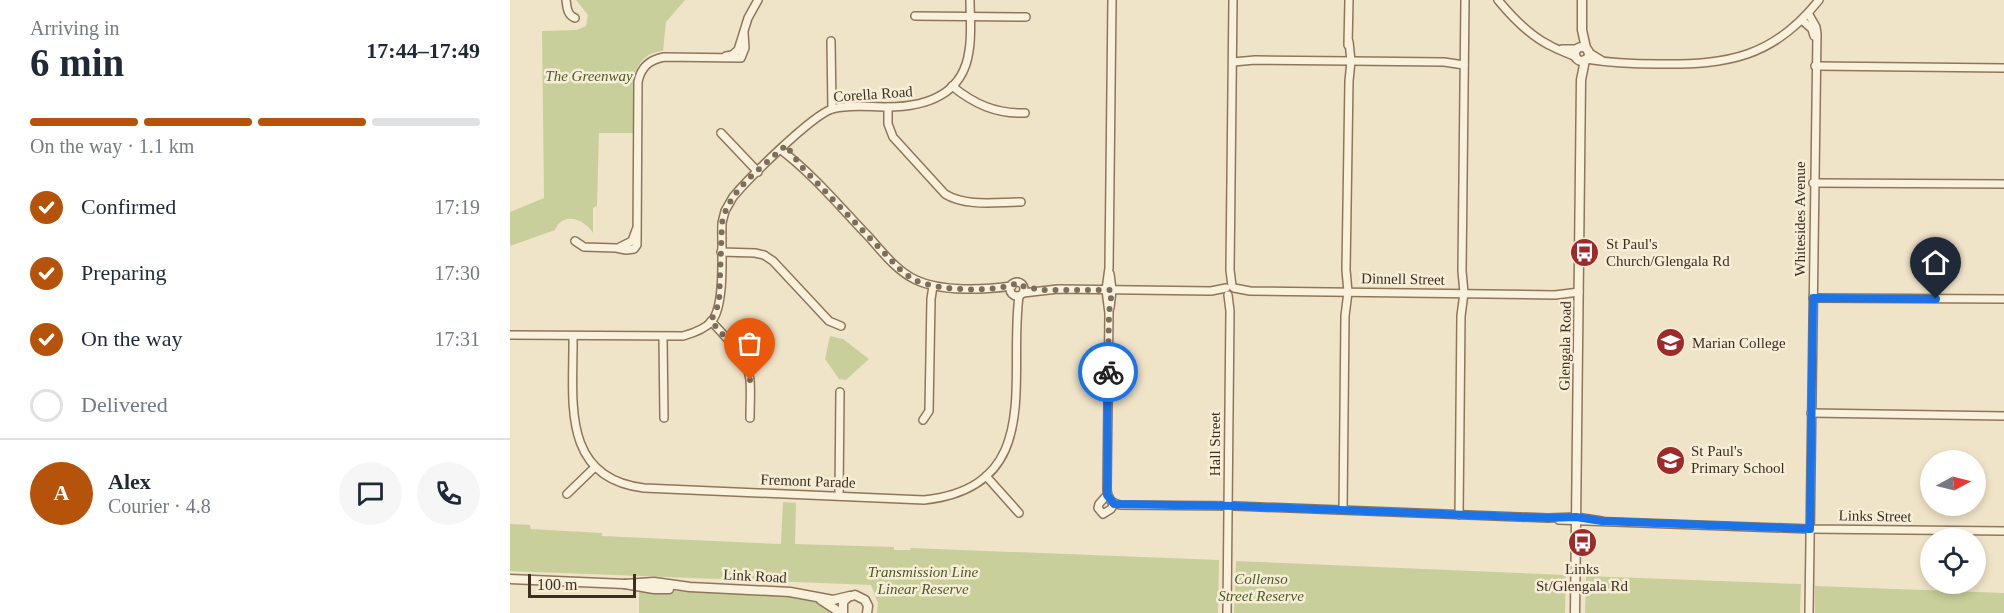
<!DOCTYPE html>
<html lang="en">
<head>
<meta charset="utf-8">
<style>
	:root { --surface:#fff; --page:#f6f6f7; --text:#1f2937; --muted:#747a83; --line:#e0e1e3; --accent:#b45309 }
	body { margin:0; font-family:Georgia,serif; background:var(--page); color:var(--text); height:100vh; display:flex; flex-direction:column; font-size:22px; white-space:nowrap }
	* { box-sizing:border-box; margin:0 }
	p { font-size:20px; color:var(--muted) }
	.icon { flex:none; width:33px; height:33px; fill:none; stroke:currentColor; stroke-width:2; stroke-linecap:round; stroke-linejoin:round }
	.map { position:relative; flex:1; overflow:hidden }
	.panel { display:flex; flex-direction:column; background:var(--surface); width:510px }
	.panel>* { flex:none }
	.needle { width:39px; rotate:83deg }
	.buttons { position:absolute; left:1410px; top:450px; display:grid; gap:12px }
	.buttons a { display:grid; place-items:center; width:66px; height:66px; border-radius:50%; background:var(--surface); box-shadow:0 3px 9px #0003; font-size:30px }
	.scale { position:absolute; left:18px; bottom:15px; width:108px; box-sizing:border-box; padding-left:6px; border:3px solid #3d2e20; border-top:0; font-size:16px; line-height:21px; white-space:nowrap; color:#3d2e20; -webkit-text-stroke:4px #f7eed8; paint-order:stroke }
	.pin { position:absolute; display:grid; place-items:center; width:51px; height:51px; color:#fff; margin:-62px -26px; border-radius:50% 50% 50% 0; rotate:-45deg; box-shadow:0 0 6px #0007 }
	.pin .icon { rotate:45deg }
	.courier { position:absolute; display:grid; place-items:center; width:60px; height:60px; margin:-30px; border:4px solid #1a73e8; border-radius:50%; background:#fff; color:#222; box-shadow:0 2px 8px #0007 }
	.overview em { font-style:normal; font-weight:700 }
	.overview div { display:flex; flex-direction:column-reverse }
	.overview { display:flex; align-items:center; justify-content:space-between; height:102px; padding:0 30px }
	h1 { font-size:39px; font-weight:700; line-height:45px }
	.bar { display:grid; grid-template-columns:repeat(4,1fr); gap:9px 6px; align-content:center; height:72px; padding:0 30px }
	.bar i { height:8px; border-radius:4px; background:var(--line) }
	.bar .active { background:var(--accent) }
	.bar p { grid-column:span 4 }
	.line { display:flex; align-items:center; gap:15px; padding:0 30px; border-top:2px solid var(--line) }
	.line div { flex:1 }
	.round { display:grid; place-items:center; flex:none; width:63px; height:63px; border-radius:32px; background:var(--page) }
	ol { padding:0 30px; list-style:none }
	li { display:flex; align-items:center; gap:18px; height:66px }
	li p { margin-inline-start:auto }
	li .icon { padding:6px; border-radius:50%; background:var(--accent); color:#fff; stroke-width:4 }
	li:last-child { color:var(--muted) }
	li i { width:33px; height:33px; border:3px solid var(--line); border-radius:50% }
	main { display:flex; flex:1; min-height:0 }
	.map>svg:first-child { display:block }
	.green { fill:#c9cf9b }
	.lines { fill:none; stroke-linecap:round; stroke-linejoin:round }
	.minor-casing { stroke:#8d765c; stroke-width:10 }
	.tertiary-casing { stroke:#8d765c; stroke-width:11 }
	.minor { stroke:#faf1dc; stroke-width:7 }
	.tertiary { stroke:#faf1dc; stroke-width:8 }
	.done { stroke:#7c6e5b; stroke-width:6; stroke-dasharray:0 10.8 }
	.route { stroke:#1a73e8; stroke-width:8 }
	.labels { text-anchor:middle; dominant-baseline:central; stroke-width:5; stroke-linejoin:round; paint-order:stroke }
	.park-label { font-size:15px; font-style:italic; fill:#4d5a26; stroke:#f7eed8 }
	.street-label { font-size:15px; fill:#3d2e20; stroke:#f7eed8 }
	.poi-label { font-size:15px; fill:#3d2e20; stroke:#f7eed8; text-anchor:start }
</style>
</head>
<body>
<main>
<section class="panel">
<div class="overview"><div><h1>6 min</h1><p>Arriving in</p></div><em>17:44–17:49</em></div>
<div class="bar"><i class="active"></i><i class="active"></i><i class="active"></i><i></i><p>On the way · 1.1 km</p></div>
<ol>
<li><svg class="icon" aria-label="check" viewBox="0 0 24 24"><path d="M5 12l5 5 9-10"/></svg>Confirmed<p>17:19</p></li>
<li><svg class="icon" aria-label="check" viewBox="0 0 24 24"><path d="M5 12l5 5 9-10"/></svg>Preparing<p>17:30</p></li>
<li><svg class="icon" aria-label="check" viewBox="0 0 24 24"><path d="M5 12l5 5 9-10"/></svg>On the way<p>17:31</p></li>
<li><i></i>Delivered</li>
</ol>
<div class="line" style="height:108px"><b class="round" style="background:var(--accent);color:#fff">A</b><div><b>Alex</b><p>Courier · 4.8</p></div><a class="round"><svg class="icon" aria-label="chat" viewBox="0 0 24 24"><path d="M4 5h16v11H9l-5 4z"/></svg></a><a class="round"><svg class="icon" aria-label="phone" viewBox="0 0 24 24"><path d="M5 4h4l2 5-3 2q2 4 5 5l2-3 5 2v4C11 20 4 13 5 4z"/></svg></a></div>
</section>
<div class="map">
<svg width="1494" height="613" viewBox="0 0 1494 613">
	<rect width="100%" height="100%" fill="#f0e4c8"/>
	<g class="green">
		<path d="M66,0H175L156,22L153,51C138,52 129,60 124,76L123,133H89L87,206L83,208V233C74,219 53,211 45,230L0,246V212L34,198L32,31L66,30L76,26L78,15Z"/>
		<path d="M320,336L333,339L359,359L336,380L329,379L315,359Z"/>
		<path d="M273,502L286,503L285,544L384,547V550H400L401,548L709,560L708,613H367L368,603L361,585L0,571V524L20,525L21,529L92,533V536L271,544Z"/>
		<path d="M726,561L1056,575L1055,613H724Z"/>
		<path d="M1076,576L1291,584L1290,613H1075Z"/>
		<path d="M1305,586L1494,593V613H1305Z"/>
		<path d="M129,590L277,595L308,603L326,613H129Z"/>
	</g>
	<g class="lines">
		<defs>
			<g id="minor">
				<path d="M56,0C57,7 57,15 65,18"/>
				<path d="M602,0L599,268L596,290L599,313L597,489C597,499 602,504 611,505L725,506L1038,518L1066,517L1092,521"/>
				<path d="M988,0C1002,17 1019,35 1039,45C1048,50 1057,53 1066,57"/>
				<path d="M1298,13L1306,27L1307,34L1299,613"/>
				<path d="M405,16L516,17"/>
				<path d="M1292,20L1302,29L1304,36"/>
				<path d="M321,41L322,109"/>
				<path d="M838,45L839,0"/>
				<path d="M1052,49H1066"/>
				<path d="M1078,52L1091,60"/>
				<path d="M216,56L222,55L228,50L238,18L248,0"/>
				<path d="M1076,59C1100,63 1124,64 1149,64C1218,65 1264,57 1309,0"/>
				<path d="M723,62L745,60L841,61L934,62L954,65"/>
				<path d="M1305,66L1494,68"/>
				<path d="M442,86C464,104 486,114 515,113"/>
				<path d="M378,107V124L383,137L435,194C456,207 487,202 511,202"/>
				<path d="M211,133L248,172"/>
				<path d="M271,150C304,175 331,208 359,237C373,253 387,271 406,280C432,292 474,290 502,286"/>
				<path d="M1303,183L1494,184"/>
				<path d="M65,241L74,247L106,248L116,250L124,249L127,245L128,82C131,67 139,60 154,57L231,58L235,48L234,33"/>
				<path d="M110,247L122,241L126,230"/>
				<path d="M211,252L245,253L254,255L263,261L319,321L331,326"/>
				<circle cx="507" cy="289" r="7"/>
				<path d="M722,286L720,270L723,0"/>
				<path d="M724,288L740,291L1045,295L1069,292"/>
				<path d="M513,293L548,289L701,291L716,288"/>
				<path d="M1303,298L1494,299"/>
				<path d="M600,308L602,290L600,274"/>
				<path d="M201,321C216,338 237,356 240,380C241,392 240,405 240,418"/>
				<path d="M0,335L173,336C184,333 195,329 202,321C216,303 211,247 212,223L215,211L223,197C239,178 301,116 322,109C339,104 360,107 377,107C416,107 453,95 459,51C462,34 460,17 460,0"/>
				<path d="M63,336C64,398 49,478 134,488L414,500C535,487 498,379 509,296"/>
				<path d="M153,337L154,418"/>
				<path d="M1301,413L1494,416"/>
				<path d="M413,420L419,411L421,299L423,286"/>
				<path d="M476,476L509,513"/>
				<path d="M57,494L85,467"/>
				<path d="M597,495L589,504L588,508L593,514L601,509L604,504"/>
				<path d="M329,496L330,392"/>
				<path d="M833,510L835,316L838,292L836,270L839,81L841,61L839,42"/>
				<path d="M949,515L951,316L954,293L952,271L955,0"/>
				<path d="M1049,520L1300,529L1494,531"/>
				<path d="M717,613L720,311L718,295"/>
			</g>
			<g id="tertiary">
				<path d="M1072,0V30L1076,48"/>
				<circle cx="1072" cy="54" r="7"/>
				<path d="M0,579L115,584L144,589H159"/>
				<path d="M115,584L144,582L180,587L280,592L323,600L340,596"/>
				<path d="M311,600L331,613"/>
				<path d="M333,613V602L338,597L345,595L355,600L358,606L357,613"/>
				<path d="M1065,613L1071,80L1075,60"/>
			</g>
		</defs>
		<use href="#minor" class="minor-casing"/>
		<use href="#tertiary" class="tertiary-casing"/>
		<use href="#minor" class="minor"/>
		<use href="#tertiary" class="tertiary"/>
	</g>
	<g class="lines">
		<path class="done" d="M240,380C234,356 217,340 201,321L209,303L212,223C218,190 253,167 276,145L290,165L380,259C387,267 395,275 405,280C429,291 483,293 507,283L513,286L530,290H602L599,313L598,372"/>
		<path class="route" d="M598,372L597,495L604,504L725,506L1038,518L1066,517L1092,521L1300,529L1303,298L1426,299"/>
	</g>
	<defs>
		<symbol id="bus-disc" viewBox="-11 -11 22 22"><circle r="9.5" fill="#9e2a2b" stroke="#f7eed8"/><path d="M-5-6H5V4H4V6H2V4H-2V6H-4V4H-5ZM-3.5-4V0h7V-4ZM-3.5 1.2v1.5H-2V1.2ZM2 1.2v1.5H3.5V1.2Z" fill="#fff"/></symbol>
		<symbol id="school-disc" viewBox="-11 -11 22 22"><circle r="9.5" fill="#9e2a2b" stroke="#f7eed8"/><path d="M0-5L7-2L0 1L-7-2ZM-4 1L0 2.5L4 1V4Q0 6-4 4Z" fill="#fff"/></symbol>
	</defs>
	<g fill-rule="evenodd">
		<use href="#bus-disc" x="1058" y="236" width="33" height="33"/>
		<use href="#school-disc" x="1144" y="326" width="33" height="33"/>
		<use href="#school-disc" x="1144" y="444" width="33" height="33"/>
		<use href="#bus-disc" x="1056" y="526" width="33" height="33"/>
	</g>
	<g class="labels">
		<g class="park-label">
			<text x="79" y="76">The Greenway</text>
			<text x="413" y="572">Transmission Line<tspan x="413" dy="17">Linear Reserve</tspan></text>
			<text x="751" y="579">Collenso<tspan x="751" dy="17">Street Reserve</tspan></text>
		</g>
		<g class="street-label">
			<text transform="translate(363 94) rotate(-4)">Corella Road</text>
			<text transform="translate(1290 219) rotate(-90)">Whitesides Avenue</text>
			<text transform="translate(893 279) rotate(1)">Dinnell Street</text>
			<text transform="translate(1055 346) rotate(-89)">Glengala Road</text>
			<text transform="translate(705 444) rotate(-90)">Hall Street</text>
			<text transform="translate(298 481) rotate(2)">Fremont Parade</text>
			<text transform="translate(1365 516) rotate(1)">Links Street</text>
			<text transform="translate(245 576) rotate(3)">Link Road</text>
		</g>
		<g class="poi-label">
			<text x="1096" y="244">St Paul's<tspan x="1096" dy="17">Church/Glengala Rd</tspan></text>
			<text x="1182" y="343">Marian College</text>
			<text x="1181" y="451">St Paul's<tspan x="1181" dy="17">Primary School</tspan></text>
			<text x="1072" y="569" text-anchor="middle">Links<tspan x="1072" dy="17">St/Glengala Rd</tspan></text>
		</g>
	</g>
</svg>
<div class="buttons">
<a><svg class="needle" viewBox="-14 -14 28 28"><path d="M0-13l5 13h-10z" fill="#e53935"/><path d="M0 13l5-13h-10z" fill="#747a83"/></svg></a>
<a><svg class="icon" aria-label="locate" viewBox="0 0 24 24"><circle cx="12" cy="12" r="6"/><path d="M12 2v4M12 18v4M2 12h4M18 12h4"/></svg></a>
</div>
<div class="scale">100 m</div>
<div class="pin" style="left:240px;top:380px;background:#ea580c"><svg class="icon" aria-label="bag" viewBox="0 0 24 24"><path d="M5 8h14l-1 12H6zM9 8a3 3 0 0 1 6 0"/></svg></div>
<div class="pin" style="left:1426px;top:299px;background:#1f2937"><svg class="icon" aria-label="home" viewBox="0 0 24 24"><path d="M3 11l9-7 9 7M6 9v11h12V9"/></svg></div>
<div class="courier" style="left:598px;top:372px"><svg class="icon" aria-label="bike" viewBox="0 0 24 24"><circle cx="6" cy="16" r="4"/><circle cx="18" cy="16" r="4"/><path d="M6 16l4-8h5l3 8M10 8l3 8H6M13 5h3"/></svg></div>
</div>
</main>
</body>
</html>
